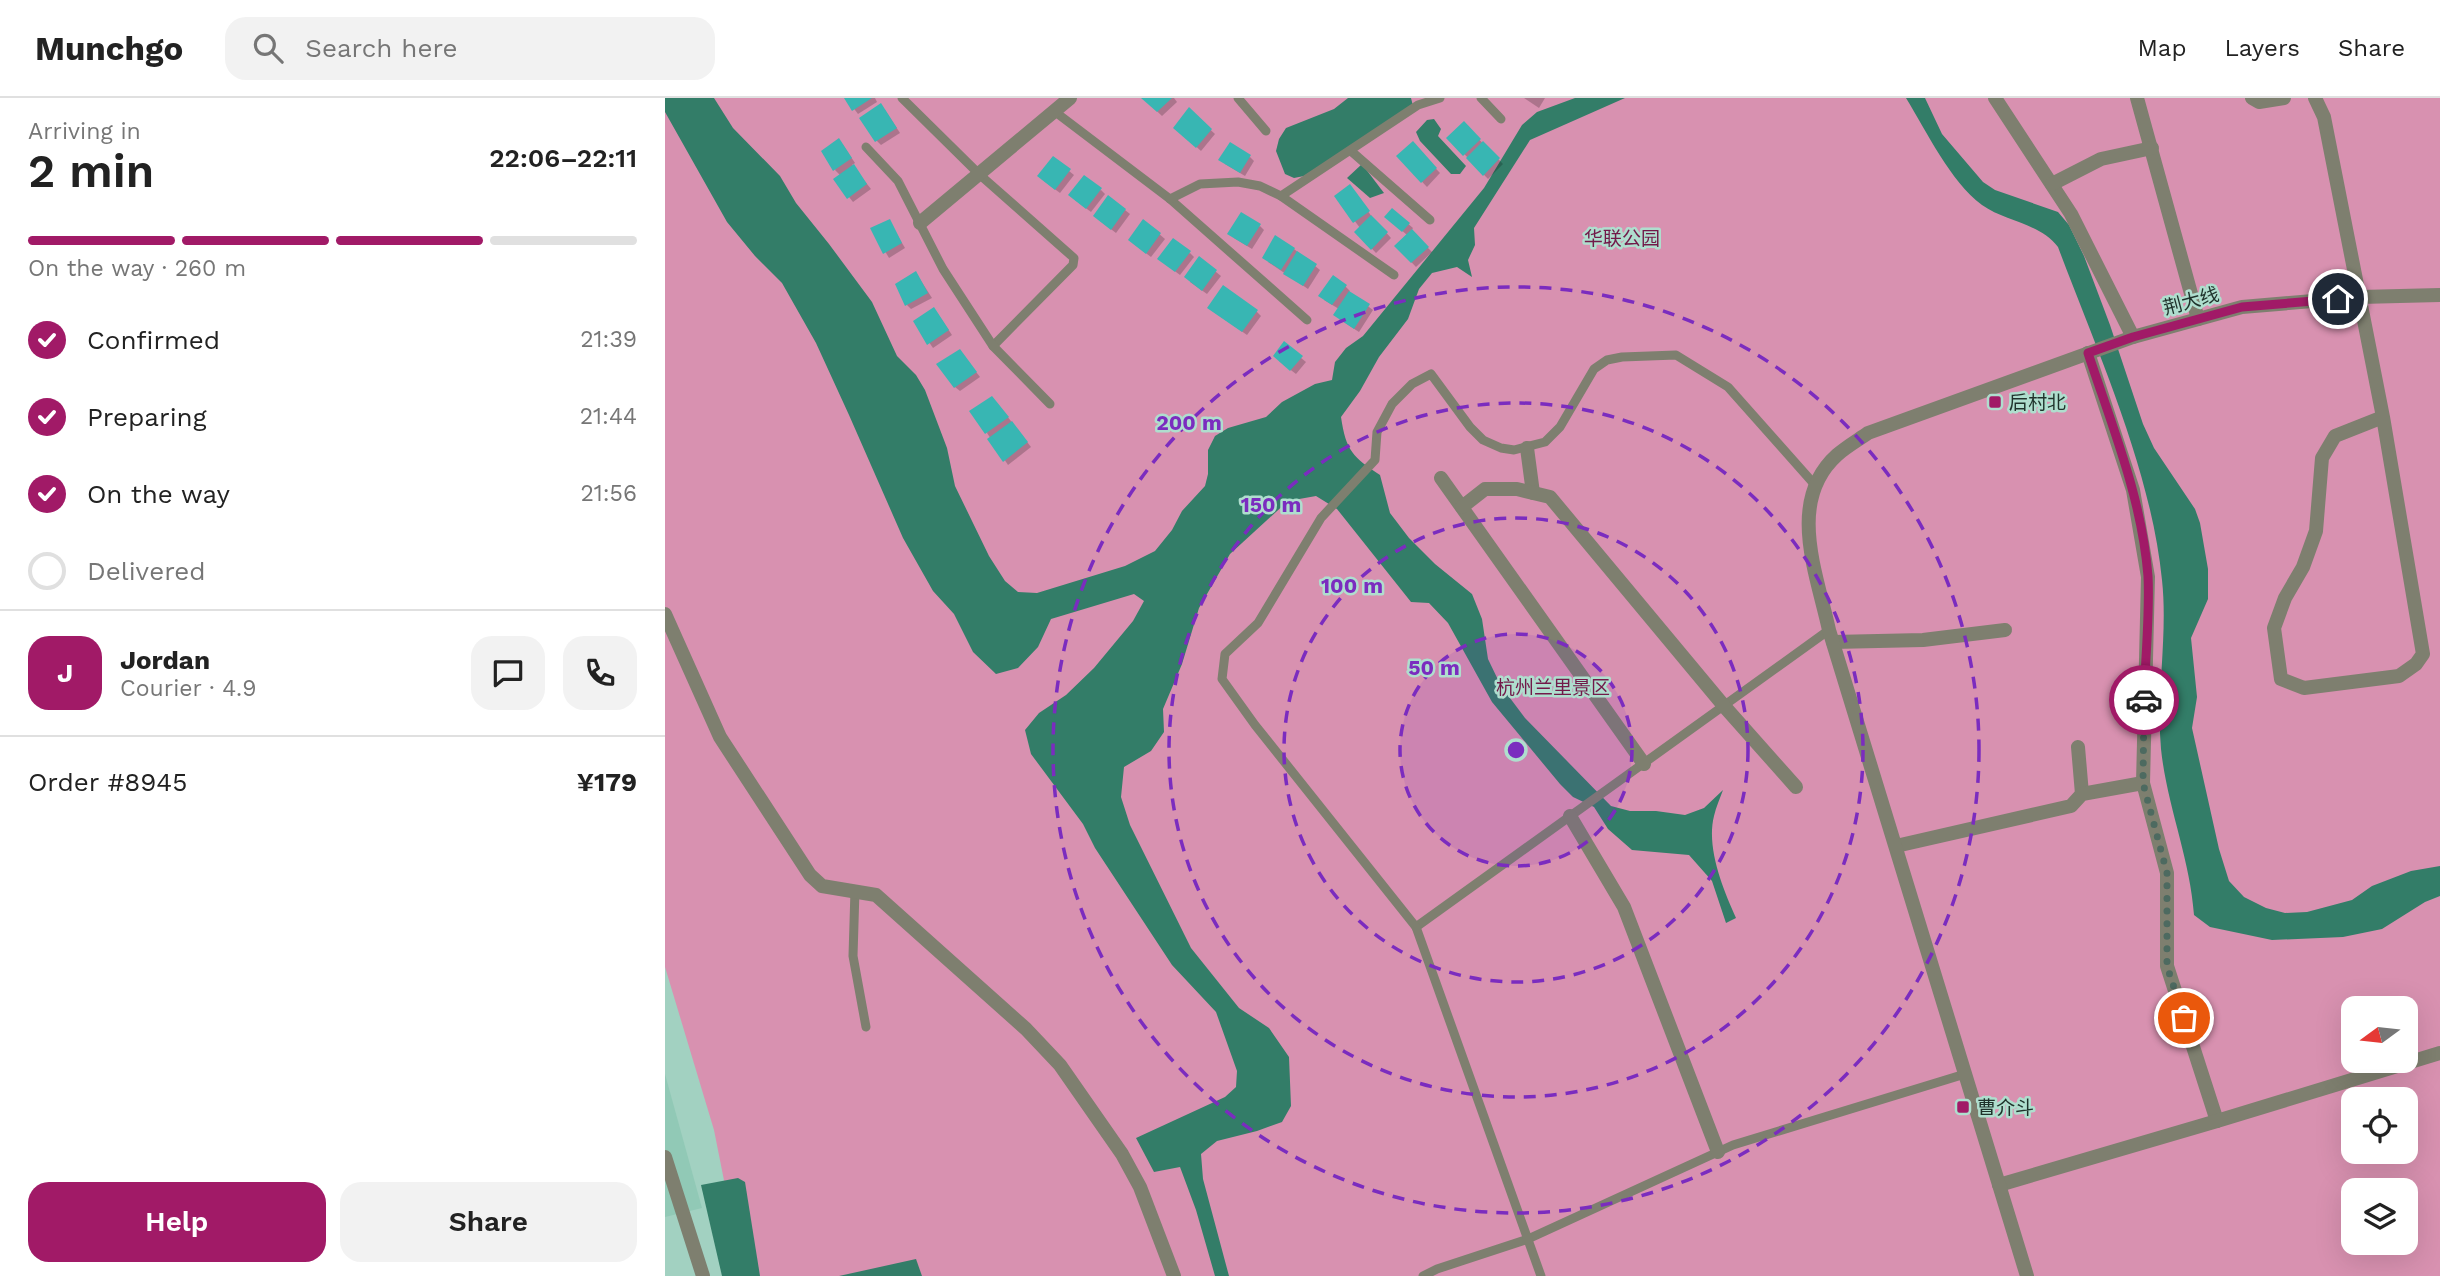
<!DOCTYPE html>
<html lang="en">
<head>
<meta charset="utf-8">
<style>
	:root { --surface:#fff; --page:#f2f2f2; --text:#222; --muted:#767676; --line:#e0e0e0; --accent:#a11a67 }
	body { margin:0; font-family:"Work Sans","Noto Sans SC",sans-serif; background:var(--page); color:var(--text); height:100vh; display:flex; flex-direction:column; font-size:26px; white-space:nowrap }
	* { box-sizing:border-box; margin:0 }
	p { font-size:23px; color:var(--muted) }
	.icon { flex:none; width:38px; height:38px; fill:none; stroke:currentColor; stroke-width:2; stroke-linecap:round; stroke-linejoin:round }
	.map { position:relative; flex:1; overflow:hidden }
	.drawer { display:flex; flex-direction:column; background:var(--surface); width:665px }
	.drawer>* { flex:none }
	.needle { width:46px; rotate:255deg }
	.controls { position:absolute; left:1676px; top:898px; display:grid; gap:14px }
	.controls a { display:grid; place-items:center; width:77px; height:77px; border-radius:14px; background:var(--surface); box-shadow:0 7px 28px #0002; font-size:35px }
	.pin { position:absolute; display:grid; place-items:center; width:60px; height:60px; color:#fff; margin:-30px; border:4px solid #fff; border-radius:50%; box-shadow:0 2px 7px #0007 }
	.courier { position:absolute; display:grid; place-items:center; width:70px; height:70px; margin:-35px; border:5px solid #a11a67; border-radius:50%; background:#fff; color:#222; box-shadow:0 2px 9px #0007 }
	.head em { font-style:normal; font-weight:600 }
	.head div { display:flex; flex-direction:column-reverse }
	.head { display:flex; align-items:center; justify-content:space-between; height:119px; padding:0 28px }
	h1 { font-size:46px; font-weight:600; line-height:52px }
	.bar { display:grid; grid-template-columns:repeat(4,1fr); gap:10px 7px; align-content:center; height:84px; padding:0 28px }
	.bar i { height:9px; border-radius:5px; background:var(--line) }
	.bar .on { background:var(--accent) }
	.bar p { grid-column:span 4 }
	.line { display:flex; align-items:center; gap:18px; padding:0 28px; border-top:2px solid var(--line) }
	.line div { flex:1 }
	.round { display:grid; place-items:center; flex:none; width:74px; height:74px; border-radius:21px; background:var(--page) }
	ol { padding:0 28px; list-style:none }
	li { display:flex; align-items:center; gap:21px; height:77px }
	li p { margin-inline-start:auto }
	li .icon { padding:7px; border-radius:50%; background:var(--accent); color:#fff; stroke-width:4 }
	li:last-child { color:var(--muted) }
	li i { width:38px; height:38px; border:4px solid var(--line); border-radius:50% }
	.primary-button { display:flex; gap:14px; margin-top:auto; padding:14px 28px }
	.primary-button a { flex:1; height:80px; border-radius:21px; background:var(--accent); color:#fff; font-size:28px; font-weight:600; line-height:80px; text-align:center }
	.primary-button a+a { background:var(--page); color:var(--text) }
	header { display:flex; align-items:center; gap:42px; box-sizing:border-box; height:98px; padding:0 35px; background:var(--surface); border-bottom:2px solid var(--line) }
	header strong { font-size:33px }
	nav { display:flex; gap:38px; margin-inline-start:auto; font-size:24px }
	.search { width:490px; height:63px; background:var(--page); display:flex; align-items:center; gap:18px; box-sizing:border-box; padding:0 24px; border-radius:21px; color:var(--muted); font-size:26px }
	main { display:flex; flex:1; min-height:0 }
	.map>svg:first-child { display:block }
	.built { fill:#91c9b6 }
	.green { fill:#d891b0; fill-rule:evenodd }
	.water { fill:#337d68 }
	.shadow { fill:#0003 }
	.building { fill:#38b6b3 }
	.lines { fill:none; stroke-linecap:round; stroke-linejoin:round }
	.service { stroke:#7e7f6f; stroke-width:9 }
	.minor { stroke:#7e7f6f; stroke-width:14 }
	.tertiary { stroke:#7e7f6f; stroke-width:14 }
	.done { stroke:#4d6a60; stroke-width:7; stroke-dasharray:0 12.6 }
	.route { stroke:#a11a67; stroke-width:9 }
	.ring { fill:none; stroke:#7b2cbf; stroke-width:3.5; stroke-dasharray:12 9 }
	.poi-dot { fill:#a11a67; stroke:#afdece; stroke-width:2.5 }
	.labels { text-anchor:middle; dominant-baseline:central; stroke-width:5; stroke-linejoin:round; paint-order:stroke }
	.park-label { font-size:19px; fill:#721949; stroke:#afdece }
	.street-label { font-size:19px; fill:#1f322b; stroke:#afdece }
	.poi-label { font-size:19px; fill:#1f322b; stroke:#afdece; text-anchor:start }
	.centre { fill:#7b2cbf; stroke:#afdece; stroke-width:3.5 }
	.ring-label { font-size:21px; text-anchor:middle; font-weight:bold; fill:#7b2cbf; stroke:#afdece; stroke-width:5; stroke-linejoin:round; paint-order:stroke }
</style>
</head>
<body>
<header>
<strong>Munchgo</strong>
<div class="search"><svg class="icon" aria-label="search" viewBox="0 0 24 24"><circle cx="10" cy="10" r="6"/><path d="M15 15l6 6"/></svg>Search here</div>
<nav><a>Map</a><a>Layers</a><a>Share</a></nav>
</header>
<main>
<section class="drawer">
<div class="head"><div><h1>2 min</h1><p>Arriving in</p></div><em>22:06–22:11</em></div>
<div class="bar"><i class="on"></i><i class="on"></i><i class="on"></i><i></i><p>On the way · 260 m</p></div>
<ol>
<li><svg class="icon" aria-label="check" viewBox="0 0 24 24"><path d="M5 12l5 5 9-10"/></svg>Confirmed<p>21:39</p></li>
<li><svg class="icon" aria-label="check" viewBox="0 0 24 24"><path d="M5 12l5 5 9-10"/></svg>Preparing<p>21:44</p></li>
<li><svg class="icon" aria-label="check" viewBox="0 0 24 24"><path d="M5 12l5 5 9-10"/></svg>On the way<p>21:56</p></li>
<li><i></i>Delivered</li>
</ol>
<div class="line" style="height:126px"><b class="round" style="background:var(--accent);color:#fff">J</b><div><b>Jordan</b><p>Courier · 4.9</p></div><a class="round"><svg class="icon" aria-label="chat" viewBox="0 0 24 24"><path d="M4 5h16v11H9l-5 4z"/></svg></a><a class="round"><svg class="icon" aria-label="phone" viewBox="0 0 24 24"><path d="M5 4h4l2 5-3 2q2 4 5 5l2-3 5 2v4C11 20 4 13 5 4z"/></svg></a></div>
<div class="line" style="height:91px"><div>Order #8945</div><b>¥179</b></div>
<div class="primary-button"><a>Help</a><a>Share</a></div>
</section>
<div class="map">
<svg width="1775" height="1178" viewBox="0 0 1775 1178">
	<rect width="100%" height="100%" fill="#a2d1c1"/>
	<path class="built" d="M0,976L37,1110L0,1119Z"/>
	<path class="green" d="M0,0H1775V1178H78L49,1032L0,869ZM1689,910H1741V962H1689ZM1689,1001H1741V1054H1689ZM1689,1092H1741V1144H1689Z"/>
	<g class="water">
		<path d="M0,0H49L68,30L115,78L131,105L164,146L207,204L232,258L251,277L260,292L282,350L290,388L324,458L340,483L353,494L372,495L460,468L490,453L507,432L517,413L540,388L543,376V352L550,338L563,330L601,319L617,304L650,286L667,282L670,264L681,250L698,238L819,90L857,27L872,14L910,0H960L865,42L809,130L810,147L803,162L807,179L792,169L767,175L754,191L743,221L714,259L695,293L676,319C681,353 688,359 715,377L725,415L744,440L770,466L807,496L817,521L823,561L836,588L860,620L946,708L965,713H991L1020,717L1039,710L1058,692C1055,700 1051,709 1049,718C1041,750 1058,791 1071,820L1061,825L1047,783L1024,757L967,752L943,731L929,709L908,699L895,686L827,604L783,525L764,505L746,504L672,411L651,398L623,403L565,456L534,510L517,566L498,611L499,634L486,653L459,669L456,699L465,727L526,850L574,910L604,930L624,959L626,1008L617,1024L592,1033L552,1043L536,1056L538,1081L564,1178H550L531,1112L515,1069L489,1074L471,1040L560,999L571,989L572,973L551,914L507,867L430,750L418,726L366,656L360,632L374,615L401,597L429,570L468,523L479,503L469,496L386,521L373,549L353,570L331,576L308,554L289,516L268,493L238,440L184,317L151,245L117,185L90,158L62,124L0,14Z"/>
		<path d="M683,0H746L748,8L639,78L629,80L620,76L611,53L614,41L621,30L669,11Z"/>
		<path d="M1241,0H1260L1277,36L1318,84L1330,92L1393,114L1404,127L1419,158L1445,227L1478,326L1489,350L1530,411L1535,425L1543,471V501L1526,540L1532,599L1527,630L1554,751L1564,783L1579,799L1601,810L1620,815L1642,814L1687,802L1707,788L1746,773L1775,768V798L1760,804L1717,831L1678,839L1607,842L1545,829L1529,817C1525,760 1502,708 1496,651C1491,595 1503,538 1497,482C1486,371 1432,253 1393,149C1375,125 1341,124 1317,107C1285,83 1262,34 1241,0Z"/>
		<path d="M769,21L776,31L773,38L801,68L795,76H786L755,43L751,34L762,22Z"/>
		<path d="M697,66L719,95L705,100L682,80Z"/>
		<path d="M73,1080L80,1084L95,1178H57L36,1087Z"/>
		<path d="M251,1161L257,1178H174Z"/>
	</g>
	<g class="shadow">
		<path d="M181,0H210L212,4L193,16Z"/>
		<path d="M478,0H509L512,4L497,18Z"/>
		<path d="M859,0H880L874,10Z"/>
		<path d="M220,12L235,35L216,47L211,42Z"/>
		<path d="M524,12L550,36L536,53L511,30Z"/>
		<path d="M799,26L838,66L823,81L784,40Z"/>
		<path d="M748,46L775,75L762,89L733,58Z"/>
		<path d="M178,47L190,65L187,67L206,91L188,104L184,99L176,78L170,72Z"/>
		<path d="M585,59L589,63L580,78L560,66Z"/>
		<path d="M388,60L409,77L395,95L379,83Z"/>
		<path d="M436,92L440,96L426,114L410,102Z"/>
		<path d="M689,93L707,119L726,140L711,155L691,134L695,130L671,98Z"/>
		<path d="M460,112L465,116L451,135L434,122Z"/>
		<path d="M727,112L748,130L746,133L767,154L751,169L731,148L742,137L726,123Z"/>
		<path d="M224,123L240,150L224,160L207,131Z"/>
		<path d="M479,123L500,141L486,159L469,146Z"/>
		<path d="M595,128L599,132L587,151L569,140Z"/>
		<path d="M629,151L655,172L643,191L603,164Z"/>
		<path d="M525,155L529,159L515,177L499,165Z"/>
		<path d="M535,161L556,178L542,196L525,184Z"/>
		<path d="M251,175L267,200L246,211L242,207Z"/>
		<path d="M680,188L685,193L684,194L708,212L694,234L674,221V211L659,202Z"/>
		<path d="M591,213L596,218L582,237L549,214Z"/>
		<path d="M273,216L287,237L268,250L250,224Z"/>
		<path d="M619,246L641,264L631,276L614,263Z"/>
		<path d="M299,258L315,279L295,293L290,289Z"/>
		<path d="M332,305L366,349L343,367L322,335Z"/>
	</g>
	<g class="building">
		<path d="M179,0H207L187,13Z"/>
		<path d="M476,0H507L492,14Z"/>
		<path d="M216,5L232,30L210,44L194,20Z"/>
		<path d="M524,9L547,31L531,50L508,30Z"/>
		<path d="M799,23L816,41L798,58L781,40Z"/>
		<path d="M174,40L187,60L168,73L156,53Z"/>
		<path d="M748,43L772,70L756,85L731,58Z"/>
		<path d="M818,43L835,60L818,78L801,60Z"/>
		<path d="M565,44L586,57L575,75L553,62Z"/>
		<path d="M388,58L406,71L390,92L372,78Z"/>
		<path d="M189,66L202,86L182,101L168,81Z"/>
		<path d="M419,77L437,90L421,111L403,97Z"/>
		<path d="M685,86L705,113L688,125L669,98Z"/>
		<path d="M443,97L461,111L446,132L428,118Z"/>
		<path d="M727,110L745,125L737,134L719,119Z"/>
		<path d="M576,114L596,126L582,148L562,136Z"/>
		<path d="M706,117L723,134L706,152L689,134Z"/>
		<path d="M225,121L237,145L218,156L205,130Z"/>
		<path d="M478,121L496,135L481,156L463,142Z"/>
		<path d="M747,131L764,149L746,165L729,148Z"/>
		<path d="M610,137L630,150L616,172L597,160Z"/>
		<path d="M508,140L526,153L510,174L492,161Z"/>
		<path d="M632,153L652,166L638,188L618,176Z"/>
		<path d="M534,158L552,172L537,193L519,179Z"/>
		<path d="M251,173L263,195L240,208L230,186Z"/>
		<path d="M668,177L682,187L667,207L653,198Z"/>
		<path d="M558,187L593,212L577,234L542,210Z"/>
		<path d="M684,193L705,206L689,231L668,217Z"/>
		<path d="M269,209L284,232L262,247L248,223Z"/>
		<path d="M619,243L638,258L625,273L608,258Z"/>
		<path d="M295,251L312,274L289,290L271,266Z"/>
		<path d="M327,298L344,319L320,336L304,313Z"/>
		<path d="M347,323L363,344L338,364L322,341Z"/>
	</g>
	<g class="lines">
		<g class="service">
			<path d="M237,0L315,77L409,160L408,167L328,248"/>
			<path d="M573,0L601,33"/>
			<path d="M816,0L836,21"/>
			<path d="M389,13L505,101L642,222"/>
			<path d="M201,49L233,83L278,171L328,248L385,306"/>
			<path d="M686,53L765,122"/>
			<path d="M616,98L753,7L775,0"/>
			<path d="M505,101L535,86L573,84L595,88L616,98L729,177"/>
			<path d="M190,792L188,858L201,929"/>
			<path d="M751,829L1164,532"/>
			<path d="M758,1178L772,1171L863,1141L1068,1047L1300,976"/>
			<path d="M876,1178L751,829L590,627L557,581L560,556L593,525L656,420L710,362L712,334L727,306L747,286L766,276L805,329L818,342L836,350L849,352L880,344L895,329L929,271L942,262L957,259L1011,257L1063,289L1150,387"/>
		</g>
		<g class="minor">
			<path d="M1330,0L1406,116L1468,239"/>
			<path d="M1472,0L1533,221"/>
			<path d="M1587,0L1594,4L1619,0"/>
			<path d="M1650,0L1659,19L1718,319L1758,556L1751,566L1734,578L1639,590L1616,581L1609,530L1620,500L1638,469L1651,433L1657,360L1670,338L1718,319"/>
			<path d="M1387,86L1436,61L1487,50"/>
			<path d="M255,125L405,0"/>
			<path d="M1423,255L1468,392L1483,479L1478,685L1502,775V868L1552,1023"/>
			<path d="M862,350L868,395"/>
			<path d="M776,380L979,666"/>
			<path d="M797,409L820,391H852L885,399L1059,608L1131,689"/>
			<path d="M0,516L55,639L145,777L157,788L211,797L361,931L395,967L457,1056L475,1089L509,1178"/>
			<path d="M1168,544L1258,542L1340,532"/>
			<path d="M1413,649L1417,696"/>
			<path d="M905,718L959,809L1053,1054"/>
			<path d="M1231,748L1406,708L1417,696L1478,685"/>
			<path d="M0,1059L38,1178"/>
			<path d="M1334,1087L1552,1023L1775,955"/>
		</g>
		<path class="tertiary" d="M1362,1178L1164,532C1152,476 1121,403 1172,357C1181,349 1193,342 1203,335L1468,239L1577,209L1695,199L1775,197"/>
	</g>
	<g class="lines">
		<path class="done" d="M1479,602L1478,685L1502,775V868L1519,920"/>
		<path class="route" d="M1479,602C1480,563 1485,516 1483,478C1477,401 1447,328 1423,255L1468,239L1577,209L1673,201"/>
	</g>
	<circle cx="851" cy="652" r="116" fill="#7b2cbf" fill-opacity=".12"/>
	<g class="ring">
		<circle cx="851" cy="652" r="116"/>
		<circle cx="851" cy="652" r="232"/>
		<circle cx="851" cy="652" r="347"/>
		<circle cx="851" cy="652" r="463"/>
	</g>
	<g class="poi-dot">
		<rect x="1323" y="297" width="14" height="14" rx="3.5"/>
		<rect x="1291" y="1002" width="14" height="14" rx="3.5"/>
	</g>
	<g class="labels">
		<g class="park-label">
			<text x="957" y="140">华联公园</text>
			<text x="888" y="589">杭州兰里景区</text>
		</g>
		<g class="street-label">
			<text transform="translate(1526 203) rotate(-15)">荆大线</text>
		</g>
		<g class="poi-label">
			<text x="1344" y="304">后村北</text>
			<text x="1312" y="1009">曹介斗</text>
		</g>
	</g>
	<circle cx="851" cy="652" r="10" class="centre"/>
	<g class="ring-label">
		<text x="524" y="332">200 m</text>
		<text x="606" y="414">150 m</text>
		<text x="687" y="495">100 m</text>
		<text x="769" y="577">50 m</text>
	</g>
</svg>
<div class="controls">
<a><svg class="needle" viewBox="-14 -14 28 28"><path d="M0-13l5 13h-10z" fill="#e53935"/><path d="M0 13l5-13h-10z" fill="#767676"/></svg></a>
<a><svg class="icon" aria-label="locate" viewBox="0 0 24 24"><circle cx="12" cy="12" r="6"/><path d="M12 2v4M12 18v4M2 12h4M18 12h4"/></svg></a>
<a><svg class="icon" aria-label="layers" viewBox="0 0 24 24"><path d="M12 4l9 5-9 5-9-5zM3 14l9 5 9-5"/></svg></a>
</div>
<div class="pin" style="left:1519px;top:920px;background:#ea580c"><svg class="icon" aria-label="bag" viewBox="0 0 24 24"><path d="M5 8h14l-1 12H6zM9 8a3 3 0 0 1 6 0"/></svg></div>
<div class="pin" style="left:1673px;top:201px;background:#1f2937"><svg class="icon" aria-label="home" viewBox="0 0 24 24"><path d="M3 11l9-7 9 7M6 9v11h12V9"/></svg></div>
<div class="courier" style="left:1479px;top:602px"><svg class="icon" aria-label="car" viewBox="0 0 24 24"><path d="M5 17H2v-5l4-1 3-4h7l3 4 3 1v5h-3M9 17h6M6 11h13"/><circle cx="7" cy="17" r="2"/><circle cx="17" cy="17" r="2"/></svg></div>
</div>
</main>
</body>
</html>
